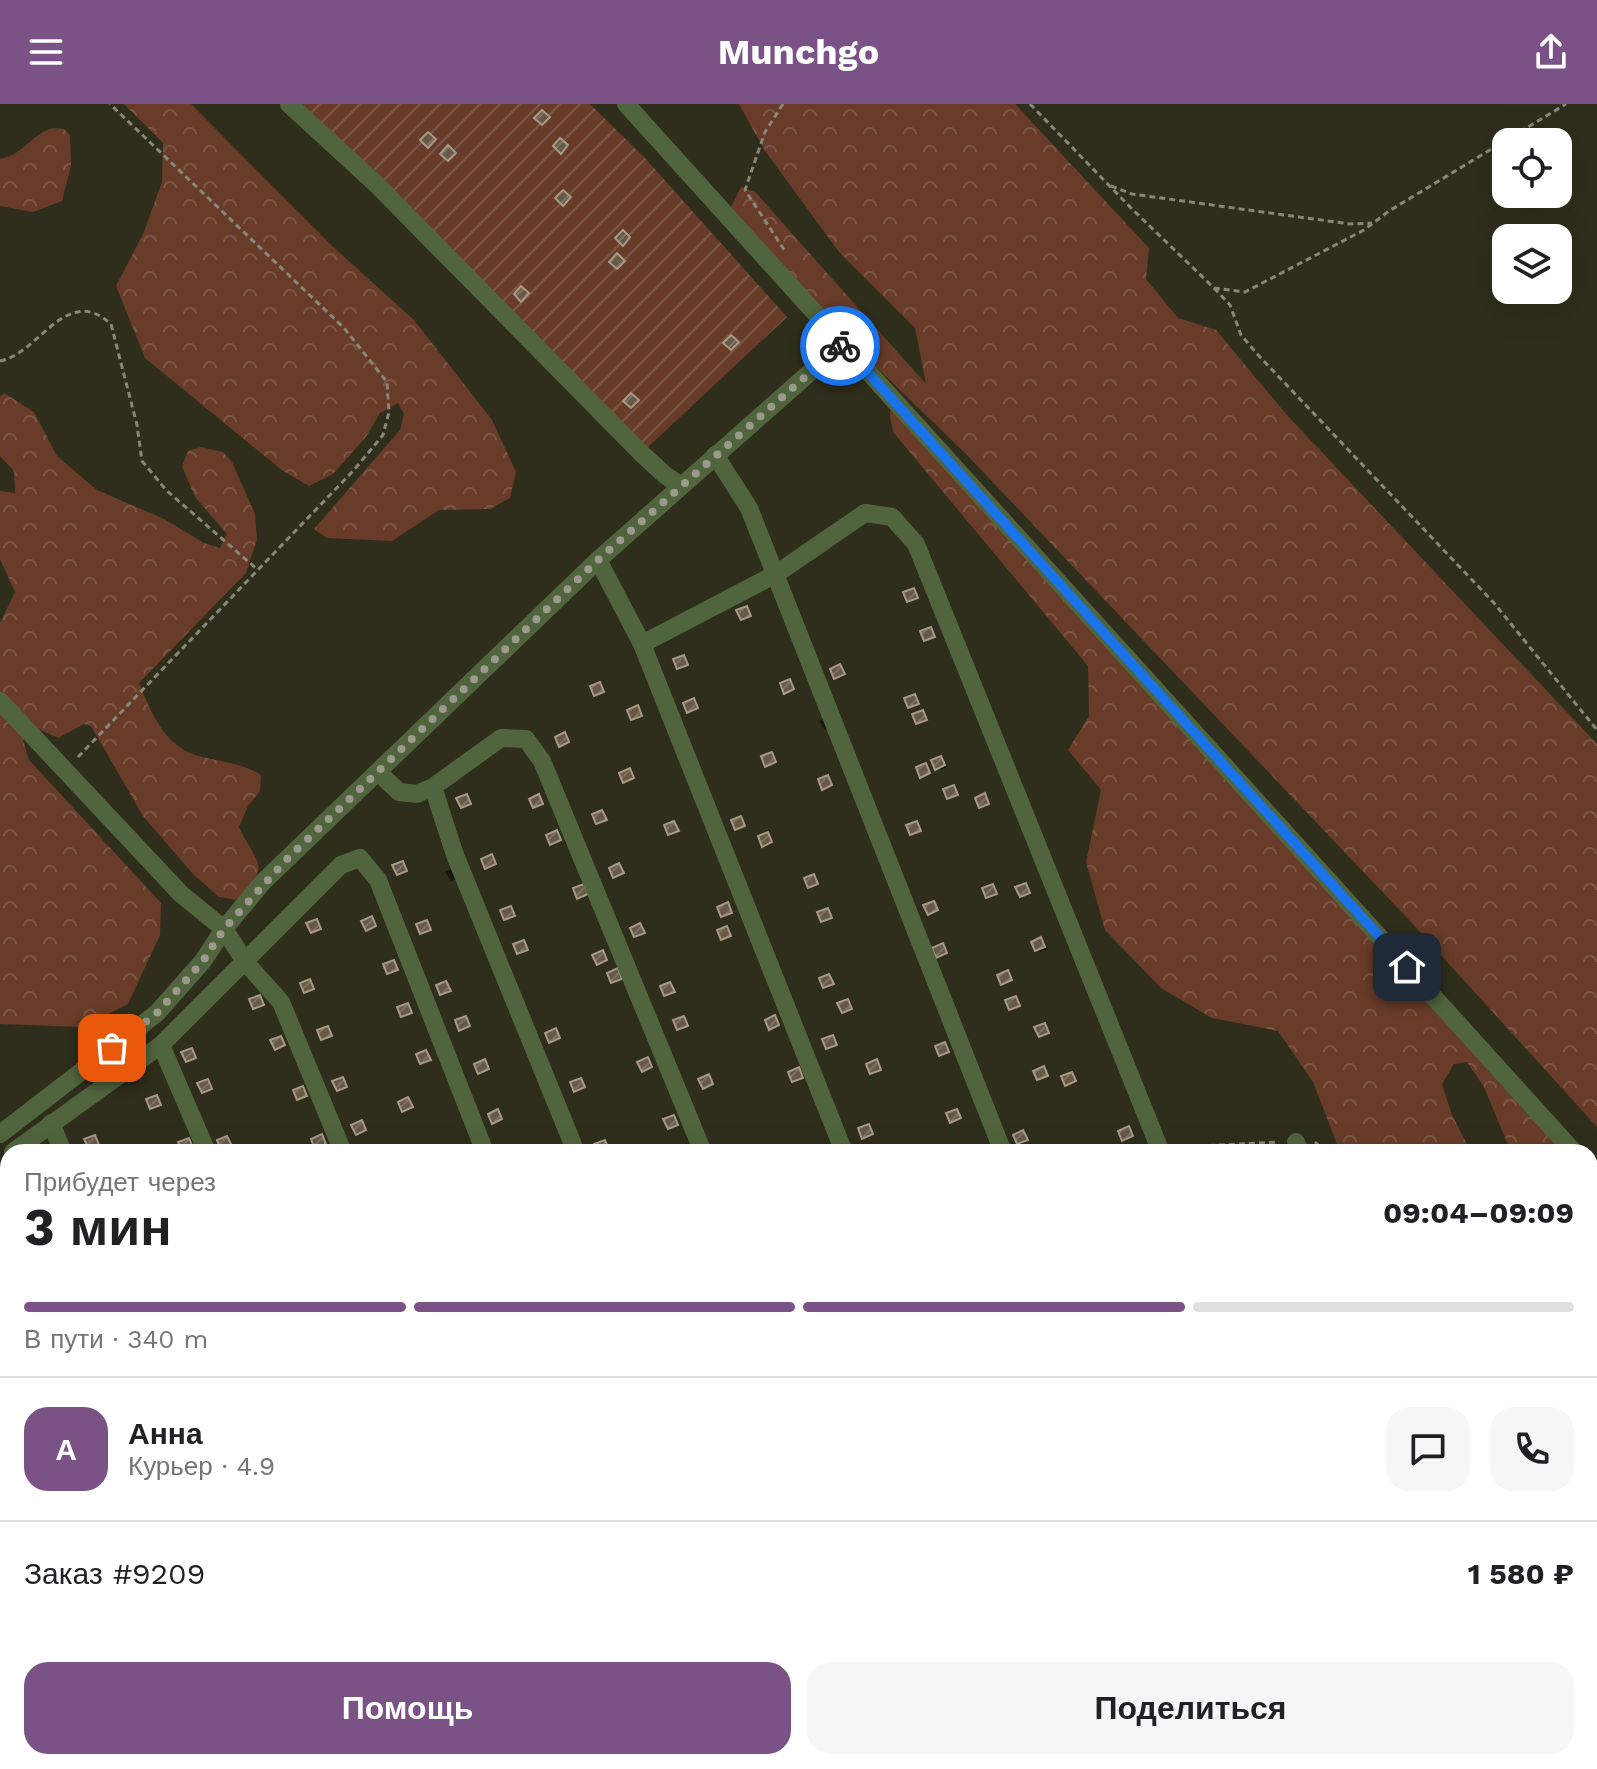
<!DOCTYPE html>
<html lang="ru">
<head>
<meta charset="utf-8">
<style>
	:root { --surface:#fff; --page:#f6f6f6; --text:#202124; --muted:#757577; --line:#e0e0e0; --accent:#7a5286 }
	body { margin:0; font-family:"Work Sans",sans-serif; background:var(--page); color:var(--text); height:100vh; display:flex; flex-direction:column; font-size:30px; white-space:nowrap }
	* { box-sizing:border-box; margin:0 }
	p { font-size:26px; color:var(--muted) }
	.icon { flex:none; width:44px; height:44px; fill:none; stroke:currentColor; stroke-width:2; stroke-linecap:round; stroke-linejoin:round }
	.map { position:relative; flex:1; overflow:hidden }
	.panel { position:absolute; left:0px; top:1040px; width:1598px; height:626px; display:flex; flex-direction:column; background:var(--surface); border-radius:24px 24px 0 0; box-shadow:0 8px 32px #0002 }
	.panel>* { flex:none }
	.fabs { position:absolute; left:1492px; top:24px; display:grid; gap:16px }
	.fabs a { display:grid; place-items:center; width:80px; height:80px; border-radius:16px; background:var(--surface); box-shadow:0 8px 32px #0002; font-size:40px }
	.pin { position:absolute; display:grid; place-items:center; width:68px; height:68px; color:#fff; margin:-34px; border-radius:16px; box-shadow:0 4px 12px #0006 }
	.courier { position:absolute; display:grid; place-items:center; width:80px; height:80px; margin:-40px; border:6px solid #1a73e8; border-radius:50%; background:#fff; color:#222; box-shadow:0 2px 10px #0007 }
	.headline em { font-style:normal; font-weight:700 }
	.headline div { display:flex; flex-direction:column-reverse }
	.headline { display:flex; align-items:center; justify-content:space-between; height:136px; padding:0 24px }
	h1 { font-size:52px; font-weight:700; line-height:60px }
	.bar { display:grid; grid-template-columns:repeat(4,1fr); gap:12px 8px; align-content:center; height:96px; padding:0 24px }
	.bar i { height:10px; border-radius:6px; background:var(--line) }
	.bar .on { background:var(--accent) }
	.bar p { grid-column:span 4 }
	.line { display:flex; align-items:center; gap:20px; padding:0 24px; border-top:2px solid var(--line) }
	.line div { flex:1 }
	.round { display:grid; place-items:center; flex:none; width:84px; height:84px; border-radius:24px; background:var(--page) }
	.primary-button { display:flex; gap:16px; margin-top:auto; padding:16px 24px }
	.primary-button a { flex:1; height:92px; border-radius:24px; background:var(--accent); color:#fff; font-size:32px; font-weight:700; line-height:92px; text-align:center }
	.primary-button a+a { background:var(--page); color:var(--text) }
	header { display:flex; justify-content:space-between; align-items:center; height:104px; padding:0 24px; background:var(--accent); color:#fff; font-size:36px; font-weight:700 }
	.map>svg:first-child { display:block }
	.forest { fill:url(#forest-crowns) }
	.garden { fill:url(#garden-furrows) }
	.shadow { fill:#0007 }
	.building { fill:url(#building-hatch); stroke:#a79986; stroke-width:2 }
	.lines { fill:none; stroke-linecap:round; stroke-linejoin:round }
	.path { stroke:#888678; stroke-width:3; stroke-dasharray:6 4; stroke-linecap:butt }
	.minor { stroke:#50653d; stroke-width:18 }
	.done { stroke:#9c9a8c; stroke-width:8; stroke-dasharray:0 14.4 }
	.route { stroke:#1a73e8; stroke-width:10 }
</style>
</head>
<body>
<header><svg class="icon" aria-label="menu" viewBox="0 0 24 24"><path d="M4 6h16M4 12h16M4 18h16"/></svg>Munchgo<svg class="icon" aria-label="share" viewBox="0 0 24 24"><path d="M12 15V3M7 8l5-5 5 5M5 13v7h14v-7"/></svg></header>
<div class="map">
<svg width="1597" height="1665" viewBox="0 0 1597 1665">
	<defs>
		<pattern id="forest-crowns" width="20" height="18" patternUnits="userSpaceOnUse" patternTransform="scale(2)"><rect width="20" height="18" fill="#683c28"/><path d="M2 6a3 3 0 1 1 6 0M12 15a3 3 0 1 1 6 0" fill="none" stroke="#7d5746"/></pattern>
		<pattern id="garden-furrows" width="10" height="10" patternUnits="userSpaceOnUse" patternTransform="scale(2)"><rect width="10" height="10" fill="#683c28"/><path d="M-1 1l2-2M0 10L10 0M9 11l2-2" fill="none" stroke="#7d5746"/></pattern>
		<pattern id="building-hatch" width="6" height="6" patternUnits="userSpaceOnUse" patternTransform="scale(2)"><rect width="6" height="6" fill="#675948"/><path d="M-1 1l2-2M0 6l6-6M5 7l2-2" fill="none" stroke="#7c7061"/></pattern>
	</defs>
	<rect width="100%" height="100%" fill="#2f2d1b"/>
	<g class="forest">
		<path d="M124,0H191L331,141L414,216L492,316L516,368L510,394L490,405L439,406L392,437L327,434L314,425L400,326L404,310L398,299L380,309L366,333L333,370L309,382L283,367L145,254L116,182L143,130L162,78L163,39Z"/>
		<path d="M739,0H1015L1149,144L1146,175L1178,214L1216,226L1286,310L1597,640V1023L1410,817L966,350L838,226L731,103L741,83L755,88L926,280L915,224L839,148L765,47Z"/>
		<path d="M54,24L64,25L70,31L71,61L62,97L33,108L0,102V55C27,49 30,30 54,24Z"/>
		<path d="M4,289L34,308L57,352L97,386L164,415L204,439L220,444L227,430L195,393L182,362L188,347L201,343L223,348L232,358L255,410L257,435L246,469L139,579C150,605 162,637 190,649C214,658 239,657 261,671L260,687L248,702L239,723C258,763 272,760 237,796L219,793L193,770L143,712L91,622L84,620L58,634L37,624L23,636L29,656L161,799L160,831L128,900L82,923L0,920V519L15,488L0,455V387L15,389L14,367L0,352V292Z"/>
		<path d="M891,299L1572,1048H1511L1484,983L1467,958L1454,960L1442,980L1452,1011L1471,1048H1340L1313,978L1278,927L1212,914L1161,884L1105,826L1086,758L1101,686L1068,646L1089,612L1088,562L893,328L890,312Z"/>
		<path d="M1590,1068L1597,1075V1238L1590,1231Z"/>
	</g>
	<path class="garden" d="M300,0H590L644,53L787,213L647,344Z"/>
	<g class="shadow">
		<path d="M827,613L833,623L825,626L819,617Z"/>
		<path d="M941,654L947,663L939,666L936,665Z"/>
		<path d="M453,764L459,774L451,777L445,768Z"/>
		<path d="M1041,835L1047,845L1040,848L1037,846Z"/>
		<path d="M920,1040L926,1048H914L912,1043Z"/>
		<path d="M467,1043L471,1048H460L459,1047Z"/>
		<path d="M280,1658L283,1665H271L269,1659Z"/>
	</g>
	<g class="building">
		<path d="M542,6L550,13L542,21L534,14Z"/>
		<path d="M428,28L436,35L428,44L420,36Z"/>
		<path d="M560,34L568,41L561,50L553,42Z"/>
		<path d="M448,41L456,49L448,57L440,50Z"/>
		<path d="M563,86L571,93L563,102L555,94Z"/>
		<path d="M623,126L630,133L623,142L615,134Z"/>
		<path d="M617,149L625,157L617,165L609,158Z"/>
		<path d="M521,182L529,189L521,198L514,190Z"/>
		<path d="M731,231L739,238L731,246L723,239Z"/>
		<path d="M631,289L639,296L631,304L623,297Z"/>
		<path d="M914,484L918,494L907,498L903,488Z"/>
		<path d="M747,502L751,512L741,516L736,506Z"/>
		<path d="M931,523L935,533L924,537L920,527Z"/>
		<path d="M684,551L688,561L677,565L673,555Z"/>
		<path d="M840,560L845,570L834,575L830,565Z"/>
		<path d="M790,575L794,585L784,590L780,579Z"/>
		<path d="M600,578L604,588L594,592L590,582Z"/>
		<path d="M915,590L919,600L908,604L904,594Z"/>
		<path d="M694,594L698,604L687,609L683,599Z"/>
		<path d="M638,601L642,612L631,616L627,606Z"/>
		<path d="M923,606L927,616L916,620L912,610Z"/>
		<path d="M565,628L569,638L559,643L555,633Z"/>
		<path d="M772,648L776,658L765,663L761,652Z"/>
		<path d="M941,652L945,661L935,666L931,656Z"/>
		<path d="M926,659L930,669L920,674L916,663Z"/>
		<path d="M630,664L634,674L623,679L619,669Z"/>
		<path d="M828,671L832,681L822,686L818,675Z"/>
		<path d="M954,681L958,691L947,695L943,685Z"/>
		<path d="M985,689L989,700L979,704L975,694Z"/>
		<path d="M467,690L471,700L461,704L456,694Z"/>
		<path d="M539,690L543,700L533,704L529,695Z"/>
		<path d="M602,706L607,716L596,720L592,710Z"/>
		<path d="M741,712L745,722L735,726L731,716Z"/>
		<path d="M674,717L679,727L668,731L664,721Z"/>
		<path d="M917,717L921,727L910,731L906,721Z"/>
		<path d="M557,726L561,736L550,741L546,731Z"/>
		<path d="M768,728L772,738L762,743L758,732Z"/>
		<path d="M492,750L496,760L485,765L481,755Z"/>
		<path d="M403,757L407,767L397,771L392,761Z"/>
		<path d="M619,759L624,769L613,774L609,764Z"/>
		<path d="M814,770L818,780L808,784L804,774Z"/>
		<path d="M1026,779L1030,789L1020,793L1015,783Z"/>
		<path d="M584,780L588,790L577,795L573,784Z"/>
		<path d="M993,780L997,790L986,794L982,784Z"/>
		<path d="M934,797L938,806L928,811L923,801Z"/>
		<path d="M728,798L732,809L721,813L717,803Z"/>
		<path d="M511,802L515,812L504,816L500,806Z"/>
		<path d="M828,804L832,814L821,818L817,808Z"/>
		<path d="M372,812L376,822L366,827L361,817Z"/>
		<path d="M317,815L321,825L311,829L306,819Z"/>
		<path d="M427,816L431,826L420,830L416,820Z"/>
		<path d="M640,819L645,829L634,833L630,824Z"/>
		<path d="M727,822L731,832L721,836L717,826Z"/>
		<path d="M1041,833L1045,843L1035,847L1031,838Z"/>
		<path d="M524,836L528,846L517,850L513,840Z"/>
		<path d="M943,839L947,849L936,854L932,844Z"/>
		<path d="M603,846L607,856L597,861L592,851Z"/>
		<path d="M394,856L398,866L387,870L383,860Z"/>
		<path d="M618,864L622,875L611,879L607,869Z"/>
		<path d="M1008,866L1012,876L1001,881L997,871Z"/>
		<path d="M829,870L834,880L823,884L819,874Z"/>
		<path d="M310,875L314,885L304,889L300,879Z"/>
		<path d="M446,877L451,887L440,891L436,881Z"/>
		<path d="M670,878L675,888L664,892L660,882Z"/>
		<path d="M260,891L264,901L253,905L249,895Z"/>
		<path d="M1016,892L1020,902L1009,906L1005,896Z"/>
		<path d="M848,895L852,905L842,909L837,899Z"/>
		<path d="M408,899L412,909L401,913L397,903Z"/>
		<path d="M775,911L779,921L769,926L765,916Z"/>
		<path d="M466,912L470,922L459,927L455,916Z"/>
		<path d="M684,912L688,922L677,926L673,916Z"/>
		<path d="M1045,919L1049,929L1039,933L1034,923Z"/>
		<path d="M328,922L332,932L321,936L317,926Z"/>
		<path d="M556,924L560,934L549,939L545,929Z"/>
		<path d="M833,931L837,941L826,945L822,935Z"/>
		<path d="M281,932L285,941L275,946L270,936Z"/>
		<path d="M945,938L949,948L939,952L935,942Z"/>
		<path d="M192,944L196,954L186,958L181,948Z"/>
		<path d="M426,946L431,956L420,960L416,950Z"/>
		<path d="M648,953L652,963L642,968L637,958Z"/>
		<path d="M485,955L489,965L478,970L474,960Z"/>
		<path d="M877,955L881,966L870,970L866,960Z"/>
		<path d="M1044,962L1048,972L1037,976L1033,967Z"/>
		<path d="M799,963L803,974L792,978L788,968Z"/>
		<path d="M1072,968L1076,977L1065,982L1061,972Z"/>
		<path d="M709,970L713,980L703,985L698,975Z"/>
		<path d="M343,973L347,983L337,987L332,977Z"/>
		<path d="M581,974L585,983L574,988L570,978Z"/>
		<path d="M208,975L212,985L202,989L197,979Z"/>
		<path d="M303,982L307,992L297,996L293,986Z"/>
		<path d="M157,991L161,1001L150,1005L146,995Z"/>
		<path d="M408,993L413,1003L402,1008L398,998Z"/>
		<path d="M498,1005L502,1015L492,1020L488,1010Z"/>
		<path d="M957,1005L961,1014L950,1019L946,1009Z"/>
		<path d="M674,1011L678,1021L668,1025L663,1015Z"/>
		<path d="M362,1016L366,1026L356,1031L351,1021Z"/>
		<path d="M869,1020L873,1030L862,1035L858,1024Z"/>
		<path d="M1129,1022L1133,1032L1122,1037L1118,1027Z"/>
		<path d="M1023,1026L1028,1036L1017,1040L1013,1031Z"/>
		<path d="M322,1030L326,1040L315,1045L311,1035Z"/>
		<path d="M95,1031L99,1041L89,1045L84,1035Z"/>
		<path d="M227,1032L232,1042L221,1046L217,1036Z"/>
		<path d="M189,1034L193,1044L183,1048L178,1038Z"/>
		<path d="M605,1036L609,1046L597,1048L594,1040Z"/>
	</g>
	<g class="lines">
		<g class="path">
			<path d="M783,0L765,28L745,86L785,147"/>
			<path d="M1030,0L1133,106L1214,184L1245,188L1364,126L1389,107L1566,0"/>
			<path d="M1111,82L1132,90L1350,120L1372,119"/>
			<path d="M1214,184L1230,201L1241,231L1259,252L1494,499L1597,626"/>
			<path d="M0,257C39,250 66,179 111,220L137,321L142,357L166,386L258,466"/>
			<path d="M78,653L354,366L383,331L389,308L387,278L344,224L110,0"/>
			<path d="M1315,1038L1326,1048"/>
			<path d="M1179,1043L1279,1038"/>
			<path d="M1590,1113L1597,1111"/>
		</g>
		<g class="minor">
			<path d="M289,0L375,79L641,349L665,371L681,382"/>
			<path d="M626,0L1574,1048"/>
			<path d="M715,351L749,404L1003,1048"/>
			<path d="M598,456L642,540L844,1048"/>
			<path d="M642,540L776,470L865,409L892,413L916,440L1161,1048"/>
			<path d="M0,597L181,790L224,825L246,859L281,898L343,1048"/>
			<path d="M378,668L399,688L417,690L433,683L501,634L526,635L542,657L703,1048"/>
			<path d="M433,683L455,751L576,1048"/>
			<path d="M161,941L207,1048"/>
			<path d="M51,1019L63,1048"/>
			<path d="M0,1030L157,909L203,857L224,825L263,778L598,456L842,240"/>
			<path d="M1296,1038L1300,1048"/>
			<path d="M13,1048L161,941L341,761L360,754L378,776L485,1048"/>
			<path d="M1590,1065L1597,1073"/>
			<path d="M0,1267L8,1287"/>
			<path d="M150,1658L153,1665"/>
			<path d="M302,1658L305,1665"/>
			<path d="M444,1658L447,1665"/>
			<path d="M618,1658H729"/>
			<path d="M1313,1658L1315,1665"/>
			<path d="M1538,1658L1540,1665"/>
			<path d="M730,1659L758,1658"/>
			<path d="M485,1665L577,1658"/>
		</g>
	</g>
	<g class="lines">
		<path class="done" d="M112,944L157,909L203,857L224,825L286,756L598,456L840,242"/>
		<path class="route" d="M840,242L842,240L1407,863"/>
	</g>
</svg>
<div class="fabs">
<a><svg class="icon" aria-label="locate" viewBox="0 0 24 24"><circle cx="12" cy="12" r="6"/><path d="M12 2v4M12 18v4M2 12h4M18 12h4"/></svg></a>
<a><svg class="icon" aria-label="layers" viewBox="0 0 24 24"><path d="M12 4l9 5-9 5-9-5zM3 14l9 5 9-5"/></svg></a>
</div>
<div class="pin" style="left:112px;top:944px;background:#ea580c"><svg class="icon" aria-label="bag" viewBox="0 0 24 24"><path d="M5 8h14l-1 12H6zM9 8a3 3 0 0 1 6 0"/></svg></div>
<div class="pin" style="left:1407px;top:863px;background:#1f2937"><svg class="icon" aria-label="home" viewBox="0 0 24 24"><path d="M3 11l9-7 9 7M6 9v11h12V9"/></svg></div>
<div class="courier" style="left:840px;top:242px"><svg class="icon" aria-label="bike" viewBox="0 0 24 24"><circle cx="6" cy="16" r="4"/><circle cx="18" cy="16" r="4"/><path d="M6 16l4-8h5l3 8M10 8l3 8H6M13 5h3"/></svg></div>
<section class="panel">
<div class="headline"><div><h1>3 мин</h1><p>Прибудет через</p></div><em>09:04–09:09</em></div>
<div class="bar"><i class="on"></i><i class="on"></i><i class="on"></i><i></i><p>В пути · 340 m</p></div>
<div class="line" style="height:144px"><b class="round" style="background:var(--accent);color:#fff">А</b><div><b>Анна</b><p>Курьер · 4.9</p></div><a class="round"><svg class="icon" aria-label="chat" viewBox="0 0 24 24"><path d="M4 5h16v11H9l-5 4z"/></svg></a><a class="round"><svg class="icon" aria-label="phone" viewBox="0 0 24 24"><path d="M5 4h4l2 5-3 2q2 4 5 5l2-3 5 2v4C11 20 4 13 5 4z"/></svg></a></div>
<div class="line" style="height:104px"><div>Заказ #9209</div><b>1 580 ₽</b></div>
<div class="primary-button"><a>Помощь</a><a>Поделиться</a></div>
</section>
</div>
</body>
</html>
